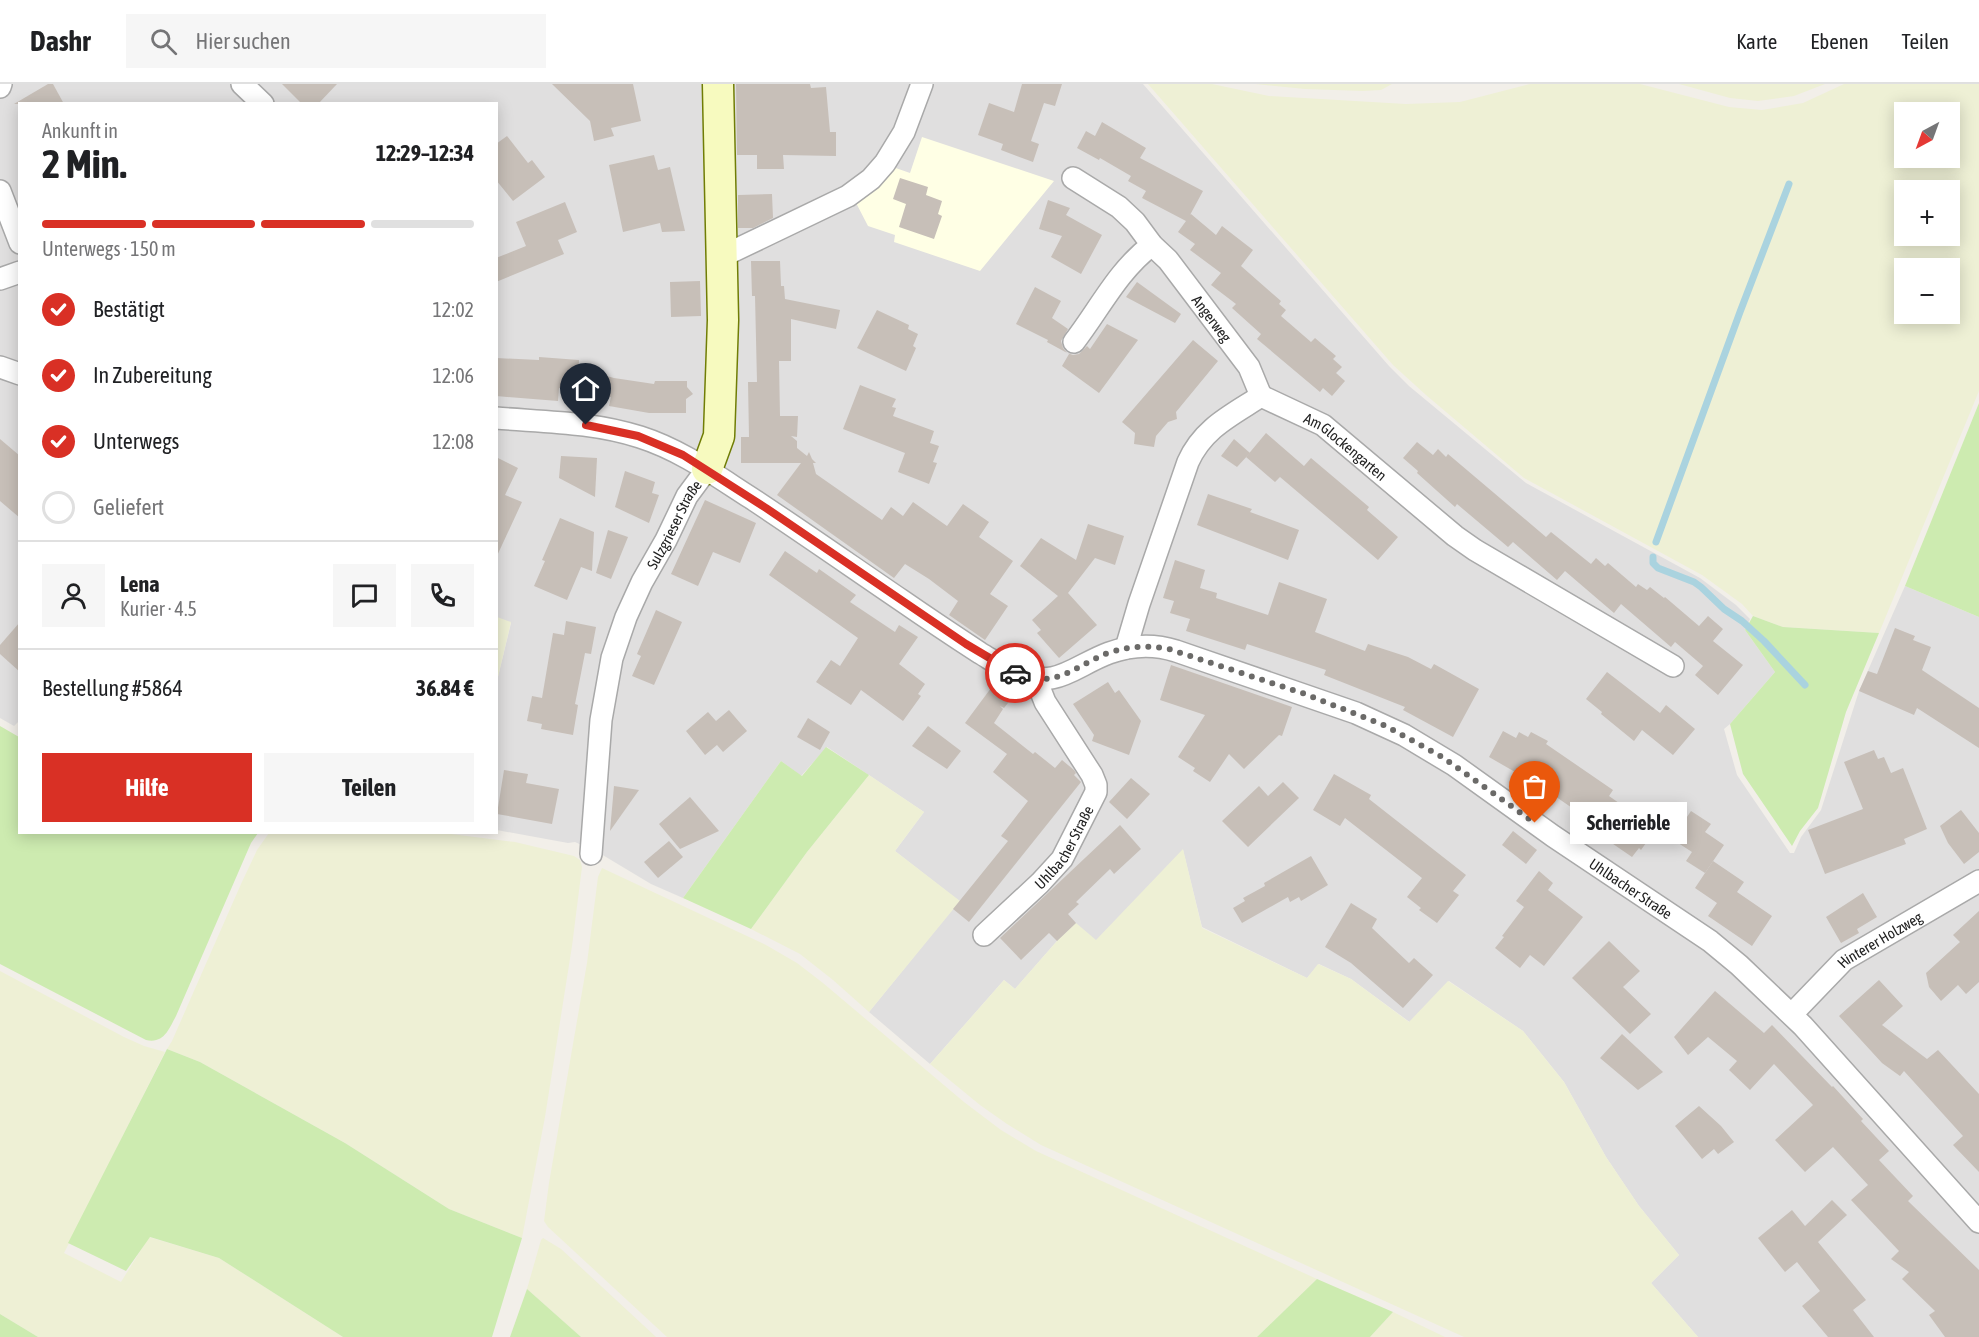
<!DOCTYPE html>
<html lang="de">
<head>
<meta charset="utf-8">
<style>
	:root { --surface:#fff; --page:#f6f6f6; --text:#202124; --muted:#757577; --line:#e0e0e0; --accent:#d93025 }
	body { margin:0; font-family:"Asap Condensed",sans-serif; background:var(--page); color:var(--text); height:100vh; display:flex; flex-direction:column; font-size:22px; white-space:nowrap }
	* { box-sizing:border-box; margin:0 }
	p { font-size:20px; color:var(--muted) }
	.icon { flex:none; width:33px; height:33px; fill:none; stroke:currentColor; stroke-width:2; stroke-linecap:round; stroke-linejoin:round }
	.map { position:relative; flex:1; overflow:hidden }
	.side { position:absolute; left:18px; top:18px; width:480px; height:732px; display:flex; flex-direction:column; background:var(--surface); border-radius:0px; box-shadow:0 3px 15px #0003 }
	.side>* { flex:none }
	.needle { width:39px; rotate:221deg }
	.fabs { position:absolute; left:1894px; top:18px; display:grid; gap:12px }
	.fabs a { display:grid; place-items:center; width:66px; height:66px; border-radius:0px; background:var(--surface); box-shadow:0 3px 15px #0003; font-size:30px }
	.pin { position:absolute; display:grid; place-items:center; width:51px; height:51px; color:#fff; margin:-62px -26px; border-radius:50% 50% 50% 0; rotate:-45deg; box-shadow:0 0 6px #0007 }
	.pin .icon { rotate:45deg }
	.courier { position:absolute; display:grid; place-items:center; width:60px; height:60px; margin:-30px; border:4px solid #d93025; border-radius:50%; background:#fff; color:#222; box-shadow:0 2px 8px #0007 }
	.bubble { position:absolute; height:42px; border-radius:0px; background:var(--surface); box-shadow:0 3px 15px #0003; font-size:20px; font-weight:700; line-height:42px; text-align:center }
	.head em { font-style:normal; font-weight:700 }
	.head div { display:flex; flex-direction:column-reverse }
	.head { display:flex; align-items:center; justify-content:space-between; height:102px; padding:0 24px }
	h1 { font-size:39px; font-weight:700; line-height:45px }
	.bar { display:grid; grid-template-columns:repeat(4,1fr); gap:9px 6px; align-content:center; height:72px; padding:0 24px }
	.bar i { height:8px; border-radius:4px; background:var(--line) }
	.bar .selected { background:var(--accent) }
	.bar p { grid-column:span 4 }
	.line { display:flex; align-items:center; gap:15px; padding:0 24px; border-top:2px solid var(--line) }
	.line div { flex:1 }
	.round { display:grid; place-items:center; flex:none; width:63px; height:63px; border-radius:0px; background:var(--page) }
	ol { padding:0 24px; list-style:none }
	li { display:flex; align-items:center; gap:18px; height:66px }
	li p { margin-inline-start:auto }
	li .icon { padding:6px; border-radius:50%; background:var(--accent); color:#fff; stroke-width:4 }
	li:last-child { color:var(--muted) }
	li i { width:33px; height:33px; border:3px solid var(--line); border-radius:50% }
	.primary-button { display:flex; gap:12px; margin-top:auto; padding:12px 24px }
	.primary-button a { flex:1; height:69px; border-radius:0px; background:var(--accent); color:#fff; font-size:24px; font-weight:700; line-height:69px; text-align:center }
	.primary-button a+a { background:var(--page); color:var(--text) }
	header { display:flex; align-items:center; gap:36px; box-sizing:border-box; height:84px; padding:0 30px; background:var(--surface); border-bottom:2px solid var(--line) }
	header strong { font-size:28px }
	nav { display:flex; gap:33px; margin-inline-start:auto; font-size:21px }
	.search { width:420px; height:54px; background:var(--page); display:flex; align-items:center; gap:15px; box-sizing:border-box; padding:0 21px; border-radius:0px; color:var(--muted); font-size:22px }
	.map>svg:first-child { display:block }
	.residential { fill:#e0dfdf }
	.education { fill:#ffffe5 }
	.farmland { fill:#eef0d5; fill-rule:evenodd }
	.grass { fill:#cdebb0 }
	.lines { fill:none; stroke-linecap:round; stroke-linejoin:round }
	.stream { stroke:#aad3df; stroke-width:7 }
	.building { fill:#c7bfb8 }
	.street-casing { stroke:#a9a9a9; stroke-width:24 }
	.secondary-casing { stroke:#707d05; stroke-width:33 }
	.street { stroke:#fff; stroke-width:21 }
	.secondary { stroke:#f7fabf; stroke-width:30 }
	.done { stroke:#6b6a68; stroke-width:6; stroke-dasharray:0 10.8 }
	.route { stroke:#d93025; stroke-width:8 }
	.labels { text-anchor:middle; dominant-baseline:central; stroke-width:4.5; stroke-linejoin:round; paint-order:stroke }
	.street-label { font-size:15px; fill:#222; stroke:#fff }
</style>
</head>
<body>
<header>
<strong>Dashr</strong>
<div class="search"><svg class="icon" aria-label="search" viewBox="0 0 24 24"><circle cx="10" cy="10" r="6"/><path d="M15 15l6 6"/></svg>Hier suchen</div>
<nav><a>Karte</a><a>Ebenen</a><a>Teilen</a></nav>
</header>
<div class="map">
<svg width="1979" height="1253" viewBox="0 0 1979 1253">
	<rect width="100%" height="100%" fill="#f2efe9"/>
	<path class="residential" d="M0,0H1143L1389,282L1409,302L1526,399L1700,494L1736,521L1750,535L1745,546L1775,588L1730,640L1724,645L1737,691L1790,769H1794L1801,753L1821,726L1859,607L1905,502L1979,533V1253H1698L1651,1199L1679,1171L1639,1122L1606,1073L1564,998L1523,947L1449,897L1411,939L1351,895L1319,880L1307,894L1202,843L1183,766L1096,857H1057L1015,905L1004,896L930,980L869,928L959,817L895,767L924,728L827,663L801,692L781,677L683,814L651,800L601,770L575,758L568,759L497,746V597L511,539L496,533V20H20L19,637L14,642L0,634Z"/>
	<path class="education" d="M922,53L1054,97L980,187L894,158L895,151L868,142L854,115L890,82L910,89Z"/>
	<g class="farmland">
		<path d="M1148,0H1212L1269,12L1406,20L1460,18L1530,0H1640L1729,23L1762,26L1803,19L1844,0H1979V307L1879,549L1783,543L1753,532L1742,520L1702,491L1524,394L1426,311L1393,281ZM1905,28H1950V74H1905ZM1905,106H1950V152H1905ZM1905,184H1950V230H1905Z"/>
		<path d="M1255,0H1392L1381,6L1363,7L1305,5Z"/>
		<path d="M1679,0H1825L1794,12L1758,17L1730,14Z"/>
		<path d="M497,533L511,538L497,597L496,533Z"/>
		<path d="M869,691L924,728L895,767L960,817L869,928L833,896L800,870L751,845L807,768Z"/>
		<path d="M269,749H443L515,758L574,772L580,776L582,783L572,862L545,1033L522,1154L449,1125L345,1059L200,978L167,965L172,957L241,800L257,766Z"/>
		<path d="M1183,765L1202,844L1307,894L1318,880L1351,895L1409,938L1448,897L1523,947L1564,998L1606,1073L1639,1122L1679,1171L1651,1199L1698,1253H1464L1041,1061L1007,1040L980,1021L930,980L1004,896L1015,905L1057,857L1076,839L1096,856Z"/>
		<path d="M602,784L766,861L797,879L823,899L964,1018L1001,1046L1036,1067L1317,1195L1257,1253H667L548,1143L544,1137L549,1099L587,879L598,793Z"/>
		<path d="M0,887L124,953L144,962L165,968L64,1169L121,1198L149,1153L219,1174L343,1253H38L0,1230Z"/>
		<path d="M543,1154L561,1165L656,1253H581L527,1205L541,1156Z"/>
		<path d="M1393,1228L1445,1253H1370Z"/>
	</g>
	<g class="grass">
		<path d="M1979,319V533L1905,502Z"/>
		<path d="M1753,532L1783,543L1879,549L1846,628L1818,724L1800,747L1792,762L1743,690L1730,640L1775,588L1745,546Z"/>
		<path d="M0,642L19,653L20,748L258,749L251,759L176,932C169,945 164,960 146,956L0,880Z"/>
		<path d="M826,663L869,691L807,768L751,845L683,814L781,677L802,692Z"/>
		<path d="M167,965L200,978L345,1059L449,1125L522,1154L492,1253H343L219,1174L150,1153L126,1187L68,1159Z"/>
		<path d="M1317,1195L1393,1228L1370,1253H1257Z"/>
		<path d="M527,1205L581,1253H510Z"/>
		<path d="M0,1230L38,1253H0Z"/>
	</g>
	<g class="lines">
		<g class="stream">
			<path d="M1656,458L1740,228L1789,100"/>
			<path d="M1653,473V479L1658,484L1694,498L1701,503L1724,525L1742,537L1764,557L1805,601"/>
		</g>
	</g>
	<g class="building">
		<path d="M48,0H53L64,20H14Z"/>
		<path d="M282,0H337L318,20H302Z"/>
		<path d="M552,0H633L641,37L611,44L614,52L594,57L590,37Z"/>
		<path d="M736,0H810L811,4L826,3L830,48H836V72L783,71L784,85H757V71H737Z"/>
		<path d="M1022,0H1062L1055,22L1044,19L1031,57L1039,60L1033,78L1001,66L1003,60L978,51L989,19L1014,28Z"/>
		<path d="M1102,38L1146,64L1140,74L1203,107L1190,131L1191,130L1216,151L1222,142L1253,166L1241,182L1281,217L1279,220L1286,226L1281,232L1311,258L1315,254L1336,272L1333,275L1342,283L1336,289L1345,297L1332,312L1323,304L1320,308L1257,255L1261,250L1232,224L1236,220L1211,201L1221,189L1190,166L1195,160L1178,148L1186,137L1142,114L1146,107L1128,97L1131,92L1100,74L1099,76L1077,64L1086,47L1095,52Z"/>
		<path d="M507,52L528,79L532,76L545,93L513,117L496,96V60Z"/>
		<path d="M654,71L658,86L670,83L685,147L662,148L660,139L623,148L609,81Z"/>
		<path d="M900,94L928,103L926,111L942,117L938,130L942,132L934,155L899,143L906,120L893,115Z"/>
		<path d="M772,110L773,134L753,144H738V111Z"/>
		<path d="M1048,116L1070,124L1066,131L1102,151L1081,190L1051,173L1062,152L1039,145Z"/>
		<path d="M565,118L577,148L558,156L564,170L496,198V174L526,162L516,138Z"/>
		<path d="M751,177H780L781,202H784L785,215L840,226L836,245L791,235V277H779L780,332H798L797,353L791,352L797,357V364L807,372L809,368L812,375L816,379H813L816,390L882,436L891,423L903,432L913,418L947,442L963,420L989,438L979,453L1013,477L990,510L1008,522L985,556L949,531L958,517L929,495L905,480L894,494L777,411L801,379H741V353H749L748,298H757L755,212H752Z"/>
		<path d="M700,197L701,232L671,233L670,198Z"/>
		<path d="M1137,198L1181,230L1175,239L1126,213Z"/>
		<path d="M1035,203L1061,217L1052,234L1068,245L1061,257L1063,264L1067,269L1073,271L1079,270L1087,262L1090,265L1107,240L1138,256L1099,309L1062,282L1069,270L1047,258L1048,256L1016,240Z"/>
		<path d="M877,226L909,241L908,245L918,250L913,262L916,264L906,287L857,264Z"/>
		<path d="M1193,256L1218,277L1176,328L1177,335L1168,338L1156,352L1154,363L1134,360L1135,349L1122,338Z"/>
		<path d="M539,273L579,276L578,305L559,304L558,317L496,312V274L539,276Z"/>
		<path d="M592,288L614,294L654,300L655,297H687V303L693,310L686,315V329H649L609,322L611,313L595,311Z"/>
		<path d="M860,301L896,315L892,323L896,324L893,332L934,347L930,359L939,362L933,378L937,379L929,400L898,388L905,369L843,345Z"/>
		<path d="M1266,349L1304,382L1311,374L1369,423L1367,426L1398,453L1378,476L1280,393L1275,398L1246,373Z"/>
		<path d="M0,355L20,372V434L0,417Z"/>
		<path d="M1234,355L1250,369L1237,383L1221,372Z"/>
		<path d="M1417,358L1433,371L1438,365L1446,373L1448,370L1546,453L1551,448L1591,480L1596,474L1605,482L1608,479L1636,503L1638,500L1647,506L1650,503L1664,514L1665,513L1699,542L1708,532L1723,545L1713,557L1743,581L1718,611L1695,591L1703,582L1675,558L1671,563L1621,520L1614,529L1565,487L1557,496L1513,458L1508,463L1457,420L1455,423L1417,389L1418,387L1403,374Z"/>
		<path d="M561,372L597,374L595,413L559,394Z"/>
		<path d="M496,373L518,384L505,411L522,418L496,474Z"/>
		<path d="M625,387L655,398L652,409L659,411L649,439L615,423Z"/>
		<path d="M1208,410L1252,425L1250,428L1299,446L1288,476L1197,441Z"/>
		<path d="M705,416L756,439L740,479L713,468L698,502L671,490Z"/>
		<path d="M560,434L594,448L592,487L581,483L567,516L534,502L545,477L542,476Z"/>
		<path d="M1088,440L1124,452L1115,481L1095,474L1068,509L1097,541L1059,574L1037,549L1041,546L1032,536L1058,512L1020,482L1041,454L1076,476Z"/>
		<path d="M608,446L628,453L611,495L596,489Z"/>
		<path d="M785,467L817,489L819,485L856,511L850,518L895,548L899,541L918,553L899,580L925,600L918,610L921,612L903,637L861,606L851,621L816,598L831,576L840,582L858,554L769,491Z"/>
		<path d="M1175,476L1205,486L1200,504L1217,509L1216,514L1268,531L1279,498L1327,515L1315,548L1365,567L1368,560L1408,573L1431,585L1434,580L1479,605L1453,653L1403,626L1405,623L1324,591L1326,586L1247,560L1245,566L1186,547L1190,535L1170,529L1174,517L1163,514Z"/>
		<path d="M656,526L682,538L654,601L632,592L641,572L637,570Z"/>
		<path d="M566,537L596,543L591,570L585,569L575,620L578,621L573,651L541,645L542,640L527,637L532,612L542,614L553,549L564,551Z"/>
		<path d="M20,538V588L0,570V561Z"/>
		<path d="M1895,544L1915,552L1913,556L1931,563L1922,586L1979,624V664L1917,624L1914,631L1859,607L1868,587L1877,590Z"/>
		<path d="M1171,581L1292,623L1282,652L1279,651L1244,685L1229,670L1210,698L1193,687L1195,684L1178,673L1205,631L1160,616Z"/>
		<path d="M1607,588L1660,629L1666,621L1695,645L1673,671L1642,646L1634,657L1601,630L1602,628L1586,615Z"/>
		<path d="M997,596L1015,610L1004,624L1000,622L1003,625L994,639L1033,670L1035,668L1055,684L1062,676L1074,686L1076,689L1074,691L1081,698L969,838L953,825L1008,757L1001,752L1028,717L993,688L1007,670L965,639Z"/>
		<path d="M1108,598L1115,609L1119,606L1141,637L1129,671L1092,657L1094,651L1073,620Z"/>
		<path d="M729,626L747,647L723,668L717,661L705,671L686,647L708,628L716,637Z"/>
		<path d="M808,634L830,648L820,666L797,653Z"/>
		<path d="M928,642L961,667L947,685L912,662Z"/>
		<path d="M1503,647L1516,654L1519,648L1528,653L1531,648L1548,657L1546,660L1613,706L1609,712L1656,745L1641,766L1639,764L1632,773L1587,742L1591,737L1523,690L1522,692L1489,673Z"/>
		<path d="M1874,666L1878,675L1884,673L1891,689L1903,684L1927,745L1904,755L1906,760L1825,790L1808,746L1863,725L1844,678Z"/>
		<path d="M504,686L528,690L526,699L559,705L552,740L497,730Z"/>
		<path d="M1334,690L1371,711L1369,715L1466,791L1453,807L1459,811L1437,839L1419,826L1421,824L1407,813L1422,794L1345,734L1340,742L1313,726Z"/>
		<path d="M1131,694L1150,710L1127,735L1109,718Z"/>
		<path d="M1283,698L1299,714L1248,763L1222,737L1259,702L1268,712Z"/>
		<path d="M614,702L639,706L610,747Z"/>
		<path d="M690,713L719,747L680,765L659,740Z"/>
		<path d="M1961,726L1979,749V768L1964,780L1948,759L1940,742Z"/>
		<path d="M1691,727L1711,740L1705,748L1724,761L1705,789L1686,777L1692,768L1672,755Z"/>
		<path d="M1120,741L1141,765L1114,790L1110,785L1076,818L1079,820L1068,830L1076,839L1057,857L1049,849L1021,876L1000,854Z"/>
		<path d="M1513,747L1537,766L1526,780L1502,761Z"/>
		<path d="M669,757L683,773L658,794L644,778Z"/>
		<path d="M1311,772L1328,801L1301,817L1299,813L1290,818L1288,813L1242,839L1233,824L1245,817L1243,814L1265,802L1264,799Z"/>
		<path d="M1713,777L1744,798L1737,808L1772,832L1752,862L1708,832L1717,819L1695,804Z"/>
		<path d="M1539,787L1553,799L1548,806L1583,833L1544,882L1530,871L1520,884L1495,864L1504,853L1502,852L1524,823L1516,817Z"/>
		<path d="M1863,809L1877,833L1857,845L1859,849L1841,859L1826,833Z"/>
		<path d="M1351,819L1377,835L1372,844L1409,879L1414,874L1433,891L1403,924L1351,879L1325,863Z"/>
		<path d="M1979,827V898L1966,910L1958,901L1941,917L1929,903L1926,889L1960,858L1953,851Z"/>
		<path d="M1609,857L1640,887L1623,903L1651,930L1630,950L1572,894Z"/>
		<path d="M1879,896L1903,922L1882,941L1927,975L1938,966L1979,1010V1088L1953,1061L1963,1052L1904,987L1900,992L1882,979L1839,932Z"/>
		<path d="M1715,907L1764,949L1772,941L1832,1003L1833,1002L1863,1035L1861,1037L1889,1067L1879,1076L1913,1112L1908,1117L1979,1186V1253H1945L1929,1231L1935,1227L1902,1195L1909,1188L1891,1175L1899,1167L1851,1116L1868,1101L1833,1063L1805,1088L1775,1056L1813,1021L1774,980L1750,1006L1729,986L1737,977L1708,953L1688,971L1674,953Z"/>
		<path d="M1622,950L1663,988L1638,1006L1600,974Z"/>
		<path d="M1699,1022L1721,1042L1734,1058L1718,1070L1714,1065L1702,1075L1675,1042Z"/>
		<path d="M1832,1116L1847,1131L1818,1158L1866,1216L1853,1226L1874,1253H1828L1802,1222L1820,1207L1797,1178L1785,1188L1758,1154L1792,1126L1805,1142Z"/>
	</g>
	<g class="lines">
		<defs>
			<g id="street">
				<path d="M242,0L263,20"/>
				<path d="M0,3L1,0"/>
				<path id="s1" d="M1073,94L1119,123L1135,138L1152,161L1168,176L1249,283L1261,312"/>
				<path d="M0,107L20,159"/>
				<path d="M723,172L848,112L871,95L885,79L904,48L922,0"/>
				<path d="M0,195L20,188"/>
				<path d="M1074,258C1099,226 1118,186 1152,161"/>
				<path d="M0,283L20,290"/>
				<path id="s2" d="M1261,312L1323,341L1455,452L1475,466L1673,582"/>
				<path id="s3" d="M496,334C545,338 594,338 640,353C681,366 715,391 751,414C801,447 851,482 901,516C927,534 954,552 980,569C992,576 1003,584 1016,589C1056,606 1074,582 1109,569C1131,561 1154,560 1176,567L1356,629L1404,651L1454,681L1553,752L1710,857L1739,881L1803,942L1979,1138"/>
				<path d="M1126,564L1139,520L1188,378C1203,344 1232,331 1261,312"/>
				<path id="s4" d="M591,770L601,636L612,574L626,533L642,498L666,456L687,412L707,385"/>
				<path id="s5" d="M984,851L1040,799L1062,775L1096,708V701L1092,691L1045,618L1036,595"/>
				<path id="s6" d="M1792,930L1844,876L1979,797"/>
			</g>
			<path id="secondary" d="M707,385L719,352L723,236L718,0"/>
		</defs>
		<use href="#street" class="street-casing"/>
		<use href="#secondary" class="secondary-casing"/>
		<use href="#street" class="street"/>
		<use href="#secondary" class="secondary"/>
	</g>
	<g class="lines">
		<path class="done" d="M1015,589C1057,606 1072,583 1108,569C1128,562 1148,561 1169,565L1305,610L1386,642L1442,673L1535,739"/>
		<path class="route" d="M586,341L638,352L683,371L766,424L966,560L1015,589"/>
	</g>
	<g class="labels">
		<g class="street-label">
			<text stroke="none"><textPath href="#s1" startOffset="200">Angerweg</textPath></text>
			<text stroke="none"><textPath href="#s2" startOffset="99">Am Glockengarten</textPath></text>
			<text stroke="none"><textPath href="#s4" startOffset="345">Sulzgrieser Straße</textPath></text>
			<text stroke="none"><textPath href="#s5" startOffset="120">Uhlbacher Straße</textPath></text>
			<text stroke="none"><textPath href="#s3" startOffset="1275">Uhlbacher Straße</textPath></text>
			<text stroke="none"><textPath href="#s6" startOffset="116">Hinterer Holzweg</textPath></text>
		</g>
	</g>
</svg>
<div class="fabs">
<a><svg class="needle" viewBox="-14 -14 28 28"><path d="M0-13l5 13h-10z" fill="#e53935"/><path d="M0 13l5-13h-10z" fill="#757577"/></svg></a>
<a>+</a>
<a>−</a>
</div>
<div class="pin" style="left:1535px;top:739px;background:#ea580c"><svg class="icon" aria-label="bag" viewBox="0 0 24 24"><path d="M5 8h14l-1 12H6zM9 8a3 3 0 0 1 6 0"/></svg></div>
<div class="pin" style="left:586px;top:341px;background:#1f2937"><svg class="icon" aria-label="home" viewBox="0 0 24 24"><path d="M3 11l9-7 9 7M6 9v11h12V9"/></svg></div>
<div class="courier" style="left:1015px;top:589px"><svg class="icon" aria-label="car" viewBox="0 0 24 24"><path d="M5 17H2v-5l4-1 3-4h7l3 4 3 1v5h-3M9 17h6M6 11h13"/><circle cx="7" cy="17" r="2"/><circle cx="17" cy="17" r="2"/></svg></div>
<div class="bubble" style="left:1570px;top:718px;width:117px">Scherrieble</div>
<section class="side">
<div class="head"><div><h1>2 Min.</h1><p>Ankunft in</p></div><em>12:29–12:34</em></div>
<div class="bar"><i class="selected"></i><i class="selected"></i><i class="selected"></i><i></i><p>Unterwegs · 150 m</p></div>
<ol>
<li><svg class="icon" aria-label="check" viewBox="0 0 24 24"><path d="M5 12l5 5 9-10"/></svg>Bestätigt<p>12:02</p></li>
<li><svg class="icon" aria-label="check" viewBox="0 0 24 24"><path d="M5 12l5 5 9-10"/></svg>In Zubereitung<p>12:06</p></li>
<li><svg class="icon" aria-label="check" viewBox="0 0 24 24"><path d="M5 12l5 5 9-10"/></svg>Unterwegs<p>12:08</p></li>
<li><i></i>Geliefert</li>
</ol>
<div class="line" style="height:108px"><a class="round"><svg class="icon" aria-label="person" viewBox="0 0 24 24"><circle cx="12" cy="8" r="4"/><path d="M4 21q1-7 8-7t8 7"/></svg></a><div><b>Lena</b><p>Kurier · 4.5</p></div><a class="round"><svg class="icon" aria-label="chat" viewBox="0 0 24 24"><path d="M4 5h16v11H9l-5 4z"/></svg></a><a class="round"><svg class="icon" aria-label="phone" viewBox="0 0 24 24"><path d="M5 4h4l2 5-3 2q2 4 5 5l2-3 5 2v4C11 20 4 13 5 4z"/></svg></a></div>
<div class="line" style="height:78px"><div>Bestellung #5864</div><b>36.84 €</b></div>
<div class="primary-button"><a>Hilfe</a><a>Teilen</a></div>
</section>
</div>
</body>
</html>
